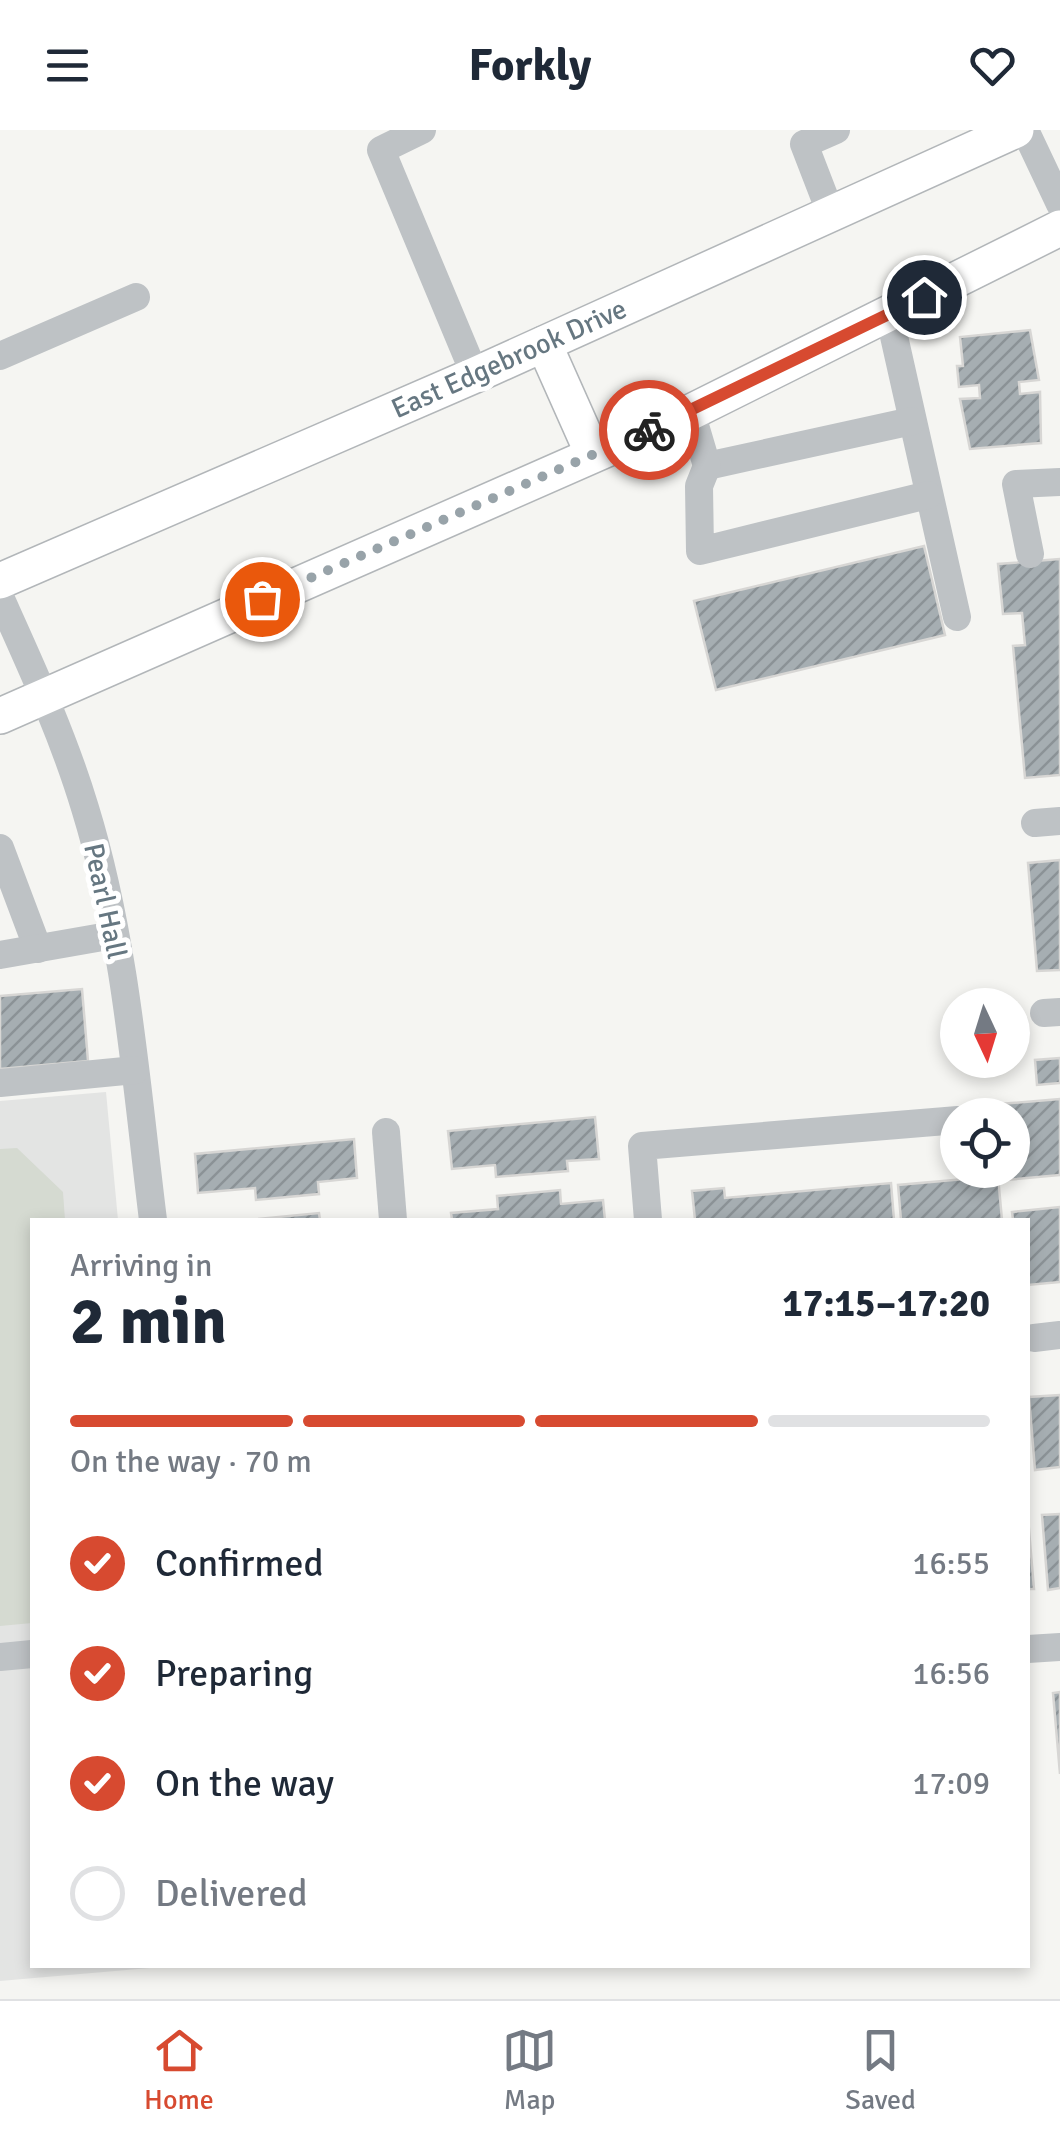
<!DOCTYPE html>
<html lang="en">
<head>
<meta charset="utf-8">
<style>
	:root { --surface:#fff; --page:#f2f2f3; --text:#1f2937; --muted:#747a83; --line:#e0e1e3; --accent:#d74a30 }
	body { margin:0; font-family:Signika,sans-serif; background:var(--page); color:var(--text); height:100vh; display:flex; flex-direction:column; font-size:38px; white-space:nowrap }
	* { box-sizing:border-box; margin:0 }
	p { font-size:32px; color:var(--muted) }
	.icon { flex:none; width:55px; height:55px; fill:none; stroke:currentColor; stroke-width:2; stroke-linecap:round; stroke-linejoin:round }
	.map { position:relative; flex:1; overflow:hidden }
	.panel { position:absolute; left:30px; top:1088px; width:1000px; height:750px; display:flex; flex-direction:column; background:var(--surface); border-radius:0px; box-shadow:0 5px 15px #0003 }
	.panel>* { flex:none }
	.needle { width:65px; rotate:176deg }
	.fabs { position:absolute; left:940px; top:858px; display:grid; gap:20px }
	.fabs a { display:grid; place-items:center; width:90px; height:90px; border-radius:50%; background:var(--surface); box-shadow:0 5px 15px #0003; font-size:50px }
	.pin { position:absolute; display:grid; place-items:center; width:85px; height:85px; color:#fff; margin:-42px; border:5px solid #fff; border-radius:50%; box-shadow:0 2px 10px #0007 }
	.courier { position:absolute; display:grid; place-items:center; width:100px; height:100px; margin:-50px; border:8px solid #d74a30; border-radius:50%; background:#fff; color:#222; box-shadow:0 2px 12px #0007 }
	.overview em { font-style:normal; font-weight:800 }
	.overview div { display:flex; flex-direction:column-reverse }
	.overview { display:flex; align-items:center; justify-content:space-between; height:170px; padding:0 40px }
	h1 { font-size:65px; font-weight:800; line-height:75px }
	.bar { display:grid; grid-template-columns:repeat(4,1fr); gap:15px 10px; align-content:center; height:120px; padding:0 40px }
	.bar i { height:12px; border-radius:8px; background:var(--line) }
	.bar .on { background:var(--accent) }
	.bar p { grid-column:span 4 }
	ol { padding:0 40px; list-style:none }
	li { display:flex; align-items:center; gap:30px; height:110px }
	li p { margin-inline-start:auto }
	li .icon { padding:10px; border-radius:50%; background:var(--accent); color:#fff; stroke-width:4 }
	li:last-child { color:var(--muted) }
	li i { width:55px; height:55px; border:5px solid var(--line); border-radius:50% }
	header { display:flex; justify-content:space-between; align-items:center; height:130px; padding:0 40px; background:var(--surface); font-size:45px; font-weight:800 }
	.tabs { display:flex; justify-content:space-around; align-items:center; height:140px; border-top:2px solid var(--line); background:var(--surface); font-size:28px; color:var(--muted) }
	.tabs a { display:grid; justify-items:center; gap:5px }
	.tabs .on { color:var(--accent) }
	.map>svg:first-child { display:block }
	.built { fill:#e3e4e3 }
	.pitch { fill:#d5dad1 }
	.building { fill:url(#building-hatch); stroke:#d7d6d4; stroke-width:2.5 }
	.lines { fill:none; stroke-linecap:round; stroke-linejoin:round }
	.major-casing { stroke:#b2b6b9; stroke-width:38 }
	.minor { stroke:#bec2c5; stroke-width:28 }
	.major { stroke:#fff; stroke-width:35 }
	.done { stroke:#98a3a9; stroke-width:10; stroke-dasharray:0 18 }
	.route { stroke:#d74a30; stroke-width:12 }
	.labels { text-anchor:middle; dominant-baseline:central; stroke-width:10; stroke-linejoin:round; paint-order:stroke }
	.street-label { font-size:28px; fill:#667781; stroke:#fff }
</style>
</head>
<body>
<header><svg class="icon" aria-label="menu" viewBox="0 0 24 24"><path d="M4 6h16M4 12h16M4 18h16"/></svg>Forkly<svg class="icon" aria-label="heart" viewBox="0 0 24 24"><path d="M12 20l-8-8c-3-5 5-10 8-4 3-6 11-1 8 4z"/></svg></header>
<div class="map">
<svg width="1060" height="1869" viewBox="0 0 1060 1869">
	<defs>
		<pattern id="building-hatch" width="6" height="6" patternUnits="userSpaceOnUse" patternTransform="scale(2.5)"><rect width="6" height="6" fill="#a6aeb2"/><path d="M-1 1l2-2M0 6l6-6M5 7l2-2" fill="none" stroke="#8b9296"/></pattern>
	</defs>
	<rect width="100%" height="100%" fill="#f5f5f2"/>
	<path class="built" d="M106,962L118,1090H32V1835H184L0,1851V971Z"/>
	<path class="pitch" d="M17,1018L63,1062L65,1090H32V1493L0,1496V1019Z"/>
	<g class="building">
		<path d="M1030,200L1039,250L1019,252L1020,264L1040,262L1041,313L970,319L960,269L980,268L979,255L959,257L957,236H963L960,207Z"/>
		<path d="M924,416L945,505L716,560L694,471Z"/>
		<path d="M1060,429V645L1025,648L1013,516L1025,515L1022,483L1003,484L998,434Z"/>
		<path d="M1060,730V840L1037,841L1028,733Z"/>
		<path d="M82,859L88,931L0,939V866Z"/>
		<path d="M1060,928V953L1037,955L1035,930Z"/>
		<path d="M1060,969V1045L1006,1050L1005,1040H1012V985H1001L1000,974Z"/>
		<path d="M595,987L599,1029L567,1031L568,1041L496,1047L495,1035L452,1039L448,1001Z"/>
		<path d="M354,1009L357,1048L318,1052L319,1064L256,1070L255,1058L198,1063L195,1024Z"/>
		<path d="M998,1046L1002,1090H901L898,1055Z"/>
		<path d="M891,1053L894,1090H695L692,1061L724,1058L725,1068Z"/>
		<path d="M560,1060L561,1074L603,1070L605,1090H452L451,1083L498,1079L497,1066Z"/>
		<path d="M1060,1077V1152L1028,1155V1090H1013L1012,1082Z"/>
		<path d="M319,1083L320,1090L258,1089Z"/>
		<path d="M1060,1265V1337L1035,1340L1029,1267Z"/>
		<path d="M1060,1384V1458L1048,1460L1042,1385Z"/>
		<path d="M1028,1388L1034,1459H1028Z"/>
		<path d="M1060,1562V1644L1053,1563Z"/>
	</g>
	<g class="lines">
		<defs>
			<g id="major">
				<path d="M544,214L593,324"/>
				<path d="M0,451L475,245L1016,0"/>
				<path d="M0,586L691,282L1060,98"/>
			</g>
		</defs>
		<use href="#major" class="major-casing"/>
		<g class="minor">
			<path d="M422,0L381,20L475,245"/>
			<path d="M1025,0L1060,74"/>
			<path d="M831,84L804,14L836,0"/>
			<path d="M889,184L957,487"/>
			<path d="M0,226L136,167"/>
			<path d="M691,282L707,336L912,291"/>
			<path d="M707,336L699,356L700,421L928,365"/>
			<path d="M1030,424L1016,354L1060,352"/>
			<path d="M0,467C31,536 63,605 85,678C126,811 136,953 153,1090"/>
			<path d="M1035,693L1060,691"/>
			<path d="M0,718L38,819"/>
			<path d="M0,825L114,805"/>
			<path d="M1044,883L1060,882"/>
			<path d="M0,953L135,940"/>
			<path d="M386,1002L393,1090"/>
			<path d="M648,1090L642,1016L958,990"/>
			<path d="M1034,1208L1060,1205"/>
			<path d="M1028,1519L1060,1517"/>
			<path d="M0,1527L32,1524"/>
		</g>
		<use href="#major" class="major"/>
	</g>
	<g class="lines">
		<path class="done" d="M262,469L649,300"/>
		<path class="route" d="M649,300L924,167"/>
	</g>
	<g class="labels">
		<g class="street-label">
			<text transform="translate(509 229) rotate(-24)">East Edgebrook Drive</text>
			<text transform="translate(105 771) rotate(78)">Pearl Hall</text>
		</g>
	</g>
</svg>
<div class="fabs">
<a><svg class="needle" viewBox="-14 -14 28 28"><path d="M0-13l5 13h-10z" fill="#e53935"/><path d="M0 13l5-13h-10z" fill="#747a83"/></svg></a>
<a><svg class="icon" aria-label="locate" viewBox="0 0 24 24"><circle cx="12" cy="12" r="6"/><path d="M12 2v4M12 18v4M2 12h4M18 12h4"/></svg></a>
</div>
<div class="pin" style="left:262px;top:469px;background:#ea580c"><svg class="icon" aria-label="bag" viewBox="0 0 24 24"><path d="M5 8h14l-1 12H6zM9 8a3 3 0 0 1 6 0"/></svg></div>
<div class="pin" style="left:924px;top:167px;background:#1f2937"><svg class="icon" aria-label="home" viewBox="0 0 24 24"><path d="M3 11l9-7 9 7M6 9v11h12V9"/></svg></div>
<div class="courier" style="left:649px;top:300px"><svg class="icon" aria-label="bike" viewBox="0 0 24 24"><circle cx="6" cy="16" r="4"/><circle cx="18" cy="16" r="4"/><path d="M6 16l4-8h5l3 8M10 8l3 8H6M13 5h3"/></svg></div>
<section class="panel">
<div class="overview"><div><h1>2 min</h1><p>Arriving in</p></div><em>17:15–17:20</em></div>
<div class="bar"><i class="on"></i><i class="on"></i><i class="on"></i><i></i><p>On the way · 70 m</p></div>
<ol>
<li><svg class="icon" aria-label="check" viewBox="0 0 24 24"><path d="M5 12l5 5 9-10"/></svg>Confirmed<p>16:55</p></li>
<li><svg class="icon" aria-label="check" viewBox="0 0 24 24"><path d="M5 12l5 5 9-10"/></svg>Preparing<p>16:56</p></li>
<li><svg class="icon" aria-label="check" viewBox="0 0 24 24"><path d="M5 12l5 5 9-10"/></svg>On the way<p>17:09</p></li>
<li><i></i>Delivered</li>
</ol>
</section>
</div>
<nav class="tabs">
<a class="on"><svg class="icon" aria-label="home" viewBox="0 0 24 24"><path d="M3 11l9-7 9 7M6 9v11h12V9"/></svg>Home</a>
<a><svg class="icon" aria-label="map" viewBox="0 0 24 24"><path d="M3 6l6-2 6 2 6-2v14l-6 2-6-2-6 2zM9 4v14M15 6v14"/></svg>Map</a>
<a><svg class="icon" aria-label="saved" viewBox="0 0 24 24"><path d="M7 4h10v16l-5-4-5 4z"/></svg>Saved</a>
</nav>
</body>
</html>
